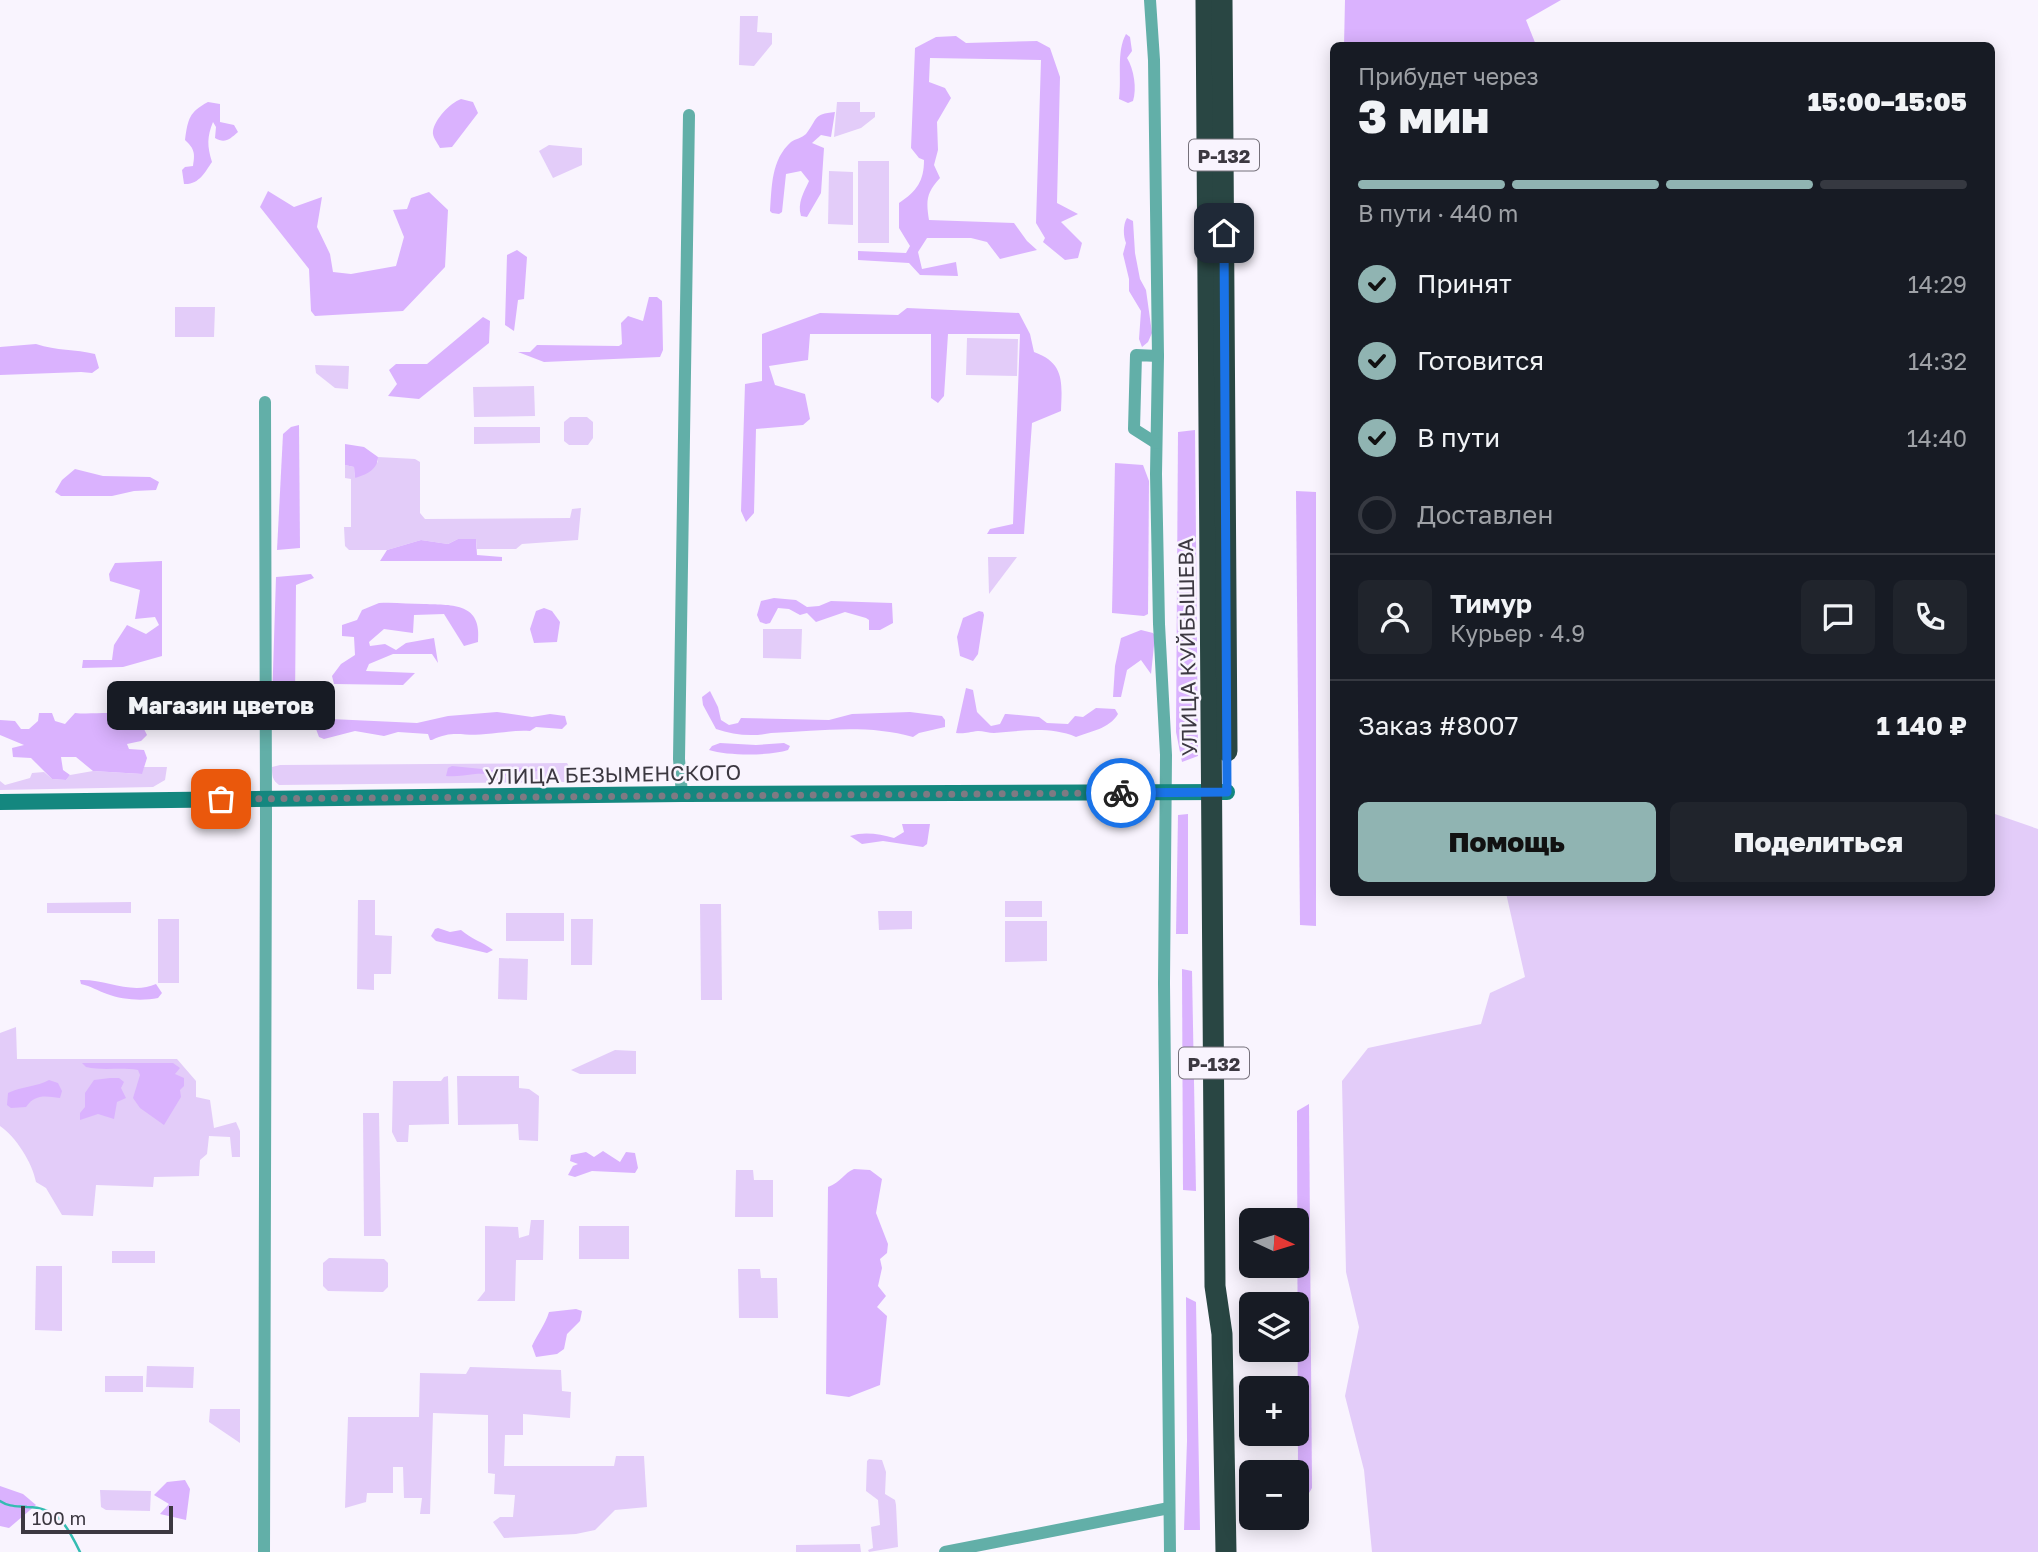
<!DOCTYPE html>
<html lang="ru">
<head>
<meta charset="utf-8">
<style>
	:root { --surface:#171b24; --page:#20242c; --text:#f1f3f6; --muted:#9ea1a6; --line:#363941; --accent:#90b4b2 }
	body { margin:0; font-family:"Golos Text",sans-serif; background:var(--page); color:var(--text); height:100vh; display:flex; flex-direction:column; font-size:26px; white-space:nowrap }
	* { box-sizing:border-box; margin:0 }
	p { font-size:23px; color:var(--muted) }
	.icon { flex:none; width:38px; height:38px; fill:none; stroke:currentColor; stroke-width:2; stroke-linecap:round; stroke-linejoin:round }
	.map { position:relative; flex:1; overflow:hidden }
	.panel { position:absolute; left:1330px; top:42px; width:665px; height:854px; display:flex; flex-direction:column; background:var(--surface); border-radius:10px; box-shadow:0 4px 18px #0003 }
	.panel>* { flex:none }
	.needle { width:46px; rotate:94deg }
	.buttons { position:absolute; left:1239px; top:1208px; display:grid; gap:14px }
	.buttons a { display:grid; place-items:center; width:70px; height:70px; border-radius:10px; background:var(--surface); box-shadow:0 4px 18px #0003; font-size:35px }
	.scale { position:absolute; left:21px; bottom:18px; width:152px; box-sizing:border-box; padding-left:7px; border:4px solid #3c3841; border-top:0; font-size:19px; line-height:24px; white-space:nowrap; color:#3c3841; -webkit-text-stroke:5px #f9f4fe; paint-order:stroke }
	.pin { position:absolute; display:grid; place-items:center; width:60px; height:60px; color:#fff; margin:-30px; border-radius:14px; box-shadow:0 4px 10px #0006 }
	.courier { position:absolute; display:grid; place-items:center; width:70px; height:70px; margin:-35px; border:5px solid #1a73e8; border-radius:50%; background:#fff; color:#222; box-shadow:0 2px 9px #0007 }
	.bubble { position:absolute; height:49px; border-radius:10px; background:var(--surface); box-shadow:0 4px 18px #0003; font-size:23px; font-weight:800; line-height:49px; text-align:center }
	.summary em { font-style:normal; font-weight:800 }
	.summary div { display:flex; flex-direction:column-reverse }
	.summary { display:flex; align-items:center; justify-content:space-between; height:119px; padding:0 28px }
	h1 { font-size:46px; font-weight:800; line-height:52px }
	.bar { display:grid; grid-template-columns:repeat(4,1fr); gap:10px 7px; align-content:center; height:84px; padding:0 28px }
	.bar i { height:9px; border-radius:5px; background:var(--line) }
	.bar .selected { background:var(--accent) }
	.bar p { grid-column:span 4 }
	.line { display:flex; align-items:center; gap:18px; padding:0 28px; border-top:2px solid var(--line) }
	.line div { flex:1 }
	.round { display:grid; place-items:center; flex:none; width:74px; height:74px; border-radius:10px; background:var(--page) }
	ol { padding:0 28px; list-style:none }
	li { display:flex; align-items:center; gap:21px; height:77px }
	li p { margin-inline-start:auto }
	li .icon { padding:7px; border-radius:50%; background:var(--accent); color:#111; stroke-width:4 }
	li:last-child { color:var(--muted) }
	li i { width:38px; height:38px; border:4px solid var(--line); border-radius:50% }
	.cta { display:flex; gap:14px; margin-top:auto; padding:14px 28px }
	.cta a { flex:1; height:80px; border-radius:10px; background:var(--accent); color:#111; font-size:28px; font-weight:800; line-height:80px; text-align:center }
	.cta a+a { background:var(--page); color:var(--text) }
	.map>svg:first-child { display:block }
	.green { fill:#e3ccf9 }
	.forest { fill:#dab2fe }
	.lines { fill:none; stroke-linecap:round; stroke-linejoin:round }
	.stream { stroke:#35bcb2; stroke-width:2.5 }
	.street { stroke:#62afa8; stroke-width:12 }
	.secondary { stroke:#14877f; stroke-width:16 }
	.highway { stroke:#294643; stroke-width:21 }
	.done { stroke:#7e7a83; stroke-width:7; stroke-dasharray:0 12.6 }
	.route { stroke:#1a73e8; stroke-width:9 }
	.labels { text-anchor:middle; dominant-baseline:central; stroke-width:5; stroke-linejoin:round; paint-order:stroke }
	.shield { fill:#f9f4fe; stroke:#75707a; stroke-width:2 }
	.shield-label { font-size:19px; font-weight:bold; fill:#3c3841 }
	.street-label { font-size:21px; fill:#3c3841; stroke:#f9f4fe }
</style>
</head>
<body>
<div class="map">
<svg width="2038" height="1552" viewBox="0 0 2038 1552">
	<rect width="100%" height="100%" fill="#f9f4fe"/>
	<g class="green">
		<path d="M740,16H758L757,32L772,33V44L754,66L739,65Z"/>
		<path d="M837,102H860V112H875V117L861,128L834,137Z"/>
		<path d="M549,145L582,148V165L553,178L539,151Z"/>
		<rect x="858" y="161" width="31" height="82"/>
		<path d="M829,171L853,172V225L828,224Z"/>
		<path d="M175,307H215L214,337H175Z"/>
		<path d="M967,338L1018,339L1017,376L966,375Z"/>
		<path d="M315,365L349,366L348,389L335,388L316,373Z"/>
		<path d="M534,386L535,416L474,417L473,387Z"/>
		<path d="M570,417H587L593,422V438L588,445H569L564,441V422Z"/>
		<path d="M474,427H540V443L474,444Z"/>
		<path d="M378,457L415,459L420,462V513L425,519L570,518L572,509L581,508L578,540L522,544L516,549H477L476,539H458L448,544L421,540L387,550H349L345,546L344,527H351V479L345,478V465L354,467L355,478L378,462Z"/>
		<path d="M988,557H1017L989,594Z"/>
		<path d="M763,629H802L801,659L763,658Z"/>
		<path d="M567,763C571,769 571,776 567,782L279,785C272,780 272,775 272,767L280,765Z"/>
		<path d="M144,767H167L165,780L153,787L0,790V781L5,785L30,778L32,773L44,772L52,779L66,780L70,775L93,771L141,774Z"/>
		<path d="M1992,813L2038,829V1552H1372L1364,1470L1345,1396L1359,1327L1346,1272L1342,1081L1368,1048L1481,1024L1490,993L1525,977L1506,893L1992,892Z"/>
		<path d="M358,900H375V935L392,936L391,974H374V990L357,989Z"/>
		<rect x="1005" y="901" width="37" height="16"/>
		<path d="M131,902V913H47V903Z"/>
		<path d="M700,904H721L722,1000H701Z"/>
		<path d="M878,911H912V929L879,930Z"/>
		<rect x="506" y="913" width="58" height="28"/>
		<rect x="158" y="919" width="21" height="64"/>
		<path d="M571,919H593L592,965H571Z"/>
		<path d="M1005,921H1047V961L1005,962Z"/>
		<path d="M499,958L528,959L527,1000L498,999Z"/>
		<path d="M16,1027L17,1059H177L196,1081V1097L210,1100L214,1128L236,1122L240,1131V1157H232L230,1137L209,1136L207,1154L200,1160L199,1176L154,1177L153,1187L96,1185L93,1216L62,1215L46,1188L36,1182C32,1162 16,1137 0,1126V1033Z"/>
		<path d="M615,1050L636,1051V1074H580L571,1070Z"/>
		<path d="M448,1076L449,1124L409,1125L408,1142H397L392,1132L393,1081H441L444,1077Z"/>
		<path d="M457,1076H519V1088L529,1089L539,1096L538,1141L519,1140L518,1124L458,1125Z"/>
		<path d="M363,1113H379L381,1236H364Z"/>
		<path d="M736,1170H753L754,1180H773V1217H735Z"/>
		<path d="M531,1220H544L543,1260H516L515,1301H477L485,1291V1226L518,1227L519,1238L529,1235Z"/>
		<rect x="579" y="1226" width="50" height="33"/>
		<rect x="112" y="1251" width="43" height="12"/>
		<path d="M329,1258L384,1259L388,1263V1287L383,1292L328,1291L323,1286V1263Z"/>
		<path d="M36,1266H62V1331L35,1330Z"/>
		<path d="M738,1269H760L761,1278H777L778,1318H739Z"/>
		<path d="M147,1366L194,1367L193,1388L146,1387Z"/>
		<path d="M470,1367L561,1370L562,1391L571,1392L570,1418L523,1414V1435H505L504,1466H614L616,1456H644L647,1507L615,1510L595,1530L576,1534L504,1538L493,1522L500,1517H513L515,1495L494,1494L495,1474L488,1473V1415L433,1413L430,1514H420L422,1498H404L403,1467H393V1493H367L366,1502L345,1508L348,1417H419L420,1373L466,1374Z"/>
		<rect x="105" y="1376" width="38" height="16"/>
		<path d="M210,1409H240V1443L209,1422Z"/>
		<path d="M869,1459L882,1460L886,1472L885,1494L895,1500L896,1505L898,1547L869,1552L868,1550L873,1548L871,1527L880,1525L878,1500L866,1491L867,1461Z"/>
		<path d="M100,1490L151,1491L150,1511L106,1510L101,1507Z"/>
		<path d="M860,1544L861,1552H796V1545Z"/>
	</g>
	<g class="forest">
		<path d="M1345,0H1561L1526,20L1536,45L1344,46Z"/>
		<path d="M1126,34L1130,37L1132,51L1127,58C1134,69 1137,89 1133,101L1128,103L1119,99C1122,78 1116,52 1126,34Z"/>
		<path d="M956,36L966,43L1037,41L1050,48L1060,77L1057,203L1078,214L1061,222L1082,243L1078,258L1065,260L1043,242L1045,238L1036,223L1041,60L930,58L929,82L945,88L951,98L937,122L938,150L934,165L940,178C926,193 926,201 929,220L1014,223L1027,241L1037,250L1000,259L987,242L971,238H927L918,252L922,269L956,262L958,276L920,275L909,263L858,260V251L906,253L910,246L899,228V203C917,191 924,181 924,160L919,158L911,148L915,48L936,37Z"/>
		<path d="M461,99L473,102L478,113L452,147L440,148C437,142 432,137 433,131C435,119 450,103 461,99Z"/>
		<path d="M208,102L220,104V122L234,125L238,132C230,139 225,144 215,138L216,127L213,122C207,137 207,146 212,162C205,172 199,185 184,184L182,170L185,167L193,166C195,154 195,149 185,140C188,119 189,112 208,102Z"/>
		<path d="M835,112L831,137L821,135L812,143L824,148L821,193L807,217L801,216C797,203 804,192 809,181L801,171L786,174L782,212L779,214L772,213L770,211C772,186 771,160 791,142C795,139 802,138 806,134C818,119 812,114 835,112Z"/>
		<path d="M268,191L294,207L322,197L317,227L330,254L333,272L351,274L396,266L404,237L393,210L407,209L411,198L429,192L448,210L445,267L403,311L315,316L311,311L309,269L260,207Z"/>
		<path d="M1127,218L1133,221L1135,253L1140,279L1146,290L1152,333L1148,342L1142,347L1139,339L1141,311L1129,291V279L1123,254L1126,243C1123,236 1123,224 1127,218Z"/>
		<path d="M517,250L527,257L524,299L518,300L514,331L505,325L507,255Z"/>
		<path d="M649,297H657L662,301L663,350L660,357L544,362L518,352H530L537,345L619,346L622,344L621,323L628,316L643,321Z"/>
		<path d="M907,308L1019,313L1030,334L1034,352C1065,363 1062,383 1061,411L1032,423L1024,534H987L990,529L1013,524L1020,334H948L944,396L938,403L931,398V334H810L808,360L769,366L775,385L805,394L810,419L803,425L756,429L754,513L746,522L741,511L745,384L762,381V334L820,313L898,315Z"/>
		<path d="M483,317L490,321L489,343L419,399L388,396L397,384L389,370L396,364H427Z"/>
		<path d="M36,344C57,351 75,349 95,354L99,368L92,373L81,372L0,375V347Z"/>
		<path d="M299,425L300,548L277,550L283,434L291,427Z"/>
		<path d="M1195,430L1198,756L1182,762L1176,732L1178,432Z"/>
		<path d="M345,444L364,447L378,457C378,470 365,475 355,478L354,467L345,465Z"/>
		<path d="M1115,463L1143,465L1149,481L1148,614L1144,616L1112,613Z"/>
		<path d="M75,469L103,476L150,477L159,482L156,490L134,491L112,496H61L55,492L62,480Z"/>
		<path d="M1296,491L1316,492V926L1300,925Z"/>
		<path d="M458,539H476L477,555L502,557V561H380L387,550L421,540L448,544Z"/>
		<path d="M162,561V656L123,667L82,668L83,660H112L114,645L127,625L146,634L159,625L155,617L135,619L140,590L110,581L109,574L115,563Z"/>
		<path d="M311,574L314,578L296,585L295,701L285,706L272,702L276,577Z"/>
		<path d="M774,598L796,600L807,607L819,606L831,601L892,603L893,623L880,630H869V620L866,618L845,612L816,622L807,613L800,615L789,609L778,608L770,623L766,624L760,622L757,615L761,601Z"/>
		<path d="M379,603C394,602 409,604 424,604C454,605 482,603 478,642L464,646L444,614L414,615L413,633L384,629L369,642L370,646L385,644L396,650L406,643L434,638L438,663L432,654H393L369,664L366,671L415,673L403,685L334,684L332,676L341,664L355,655L354,637L342,636V625L357,620L362,610Z"/>
		<path d="M544,608L552,611L560,622L557,642L534,643L530,629L536,611Z"/>
		<path d="M979,611L983,612L984,615L978,654L973,661L960,656L957,637L963,618Z"/>
		<path d="M1141,630L1153,633L1155,636L1151,674L1141,660L1127,670L1121,697H1113L1115,666L1121,638Z"/>
		<path d="M966,688L973,690L977,712L991,726L1000,724L1005,714H1007L1039,717L1047,723L1068,724L1075,716L1083,717L1096,708L1115,709L1118,714C1109,729 1091,731 1076,737C1050,726 1021,731 994,733C989,733 983,731 978,731C969,732 965,734 956,733Z"/>
		<path d="M710,691L718,707L721,720L729,725L738,723L741,718L829,720L852,714L910,712L942,716L945,720V727L919,733L913,737C868,724 818,731 771,733C753,737 733,735 716,729L703,705L702,697Z"/>
		<path d="M497,712L532,717L550,714L565,716L567,724L562,729L536,727L530,731C514,730 501,733 486,734C464,737 454,729 432,740H430L428,734L398,732L384,736L355,731L324,739L319,737L316,729L318,723L331,719L417,723L448,716Z"/>
		<path d="M39,713H52L55,721L65,724L75,713C92,715 120,710 134,717L132,725L143,727L147,735L141,741L127,744L129,749L144,750L147,758L142,774L93,771L76,757H61L63,770L70,775L66,780L52,779L31,758L13,757L12,748L24,745L0,735V720L15,721L21,729H29L38,721Z"/>
		<path d="M720,743L756,745L784,743L790,746L788,750C770,756 728,756 709,750L712,746Z"/>
		<path d="M452,766L502,771L532,766L538,770C519,782 496,772 475,774C465,775 456,777 446,776L448,768Z"/>
		<path d="M1188,814V934H1176L1178,815Z"/>
		<path d="M902,824H930L927,844L923,847L883,841L862,844L850,836C864,831 880,834 894,838L904,832Z"/>
		<path d="M438,928L450,932L461,930C471,939 483,942 493,950L487,953L436,941L431,936L435,929Z"/>
		<path d="M1182,969L1192,971L1196,1191L1183,1190Z"/>
		<path d="M80,980C107,979 131,995 156,984L162,993L158,998C143,1001 122,1000 107,994C98,991 91,986 81,984Z"/>
		<path d="M82,1063H173L180,1068L175,1074L184,1078V1086L180,1090L181,1097L164,1125L140,1108L133,1098L140,1075L138,1070C120,1067 103,1071 86,1067Z"/>
		<path d="M110,1078H119L124,1082L121,1088L126,1098L117,1102L114,1119L98,1114L80,1120V1113L85,1107V1093L94,1080Z"/>
		<path d="M49,1080L58,1083L62,1091L60,1098C45,1096 35,1094 26,1107L11,1108L7,1105L8,1093C22,1086 37,1087 49,1080Z"/>
		<path d="M1309,1104L1312,1488L1306,1498L1298,1480L1297,1111Z"/>
		<path d="M603,1151L620,1162L626,1152L635,1153L638,1168L635,1173L592,1171L575,1177L568,1175L573,1166L578,1164L570,1161L571,1155L586,1152L594,1157Z"/>
		<path d="M854,1169L870,1170L882,1179L876,1213L888,1244L887,1253L880,1259L882,1268L878,1286L886,1296L877,1307L887,1316L880,1385L849,1397L826,1394L828,1187C841,1182 844,1173 854,1169Z"/>
		<path d="M1186,1297L1196,1302L1200,1530H1184L1187,1441Z"/>
		<path d="M576,1309L582,1311L580,1321L567,1334L564,1349L557,1354L536,1357L532,1346C538,1333 545,1325 549,1312Z"/>
		<path d="M185,1480L190,1489L186,1520L160,1514L169,1504L154,1495L167,1482Z"/>
		<path d="M0,1486L23,1494L36,1505L9,1528L0,1526Z"/>
	</g>
	<g class="lines">
		<path class="stream" d="M0,1501C9,1507 17,1506 27,1507C58,1507 68,1527 80,1552"/>
		<g class="street">
			<path d="M1150,0L1154,60L1158,356L1156,474L1159,624L1166,755L1164,983L1170,1552"/>
			<path d="M1156,443L1134,429L1136,355L1158,356"/>
			<path d="M682,794L679,759L689,115"/>
			<path d="M264,1552L266,816L265,402"/>
			<path d="M945,1552L1169,1508"/>
		</g>
		<path class="secondary" d="M0,802L682,794L1227,792"/>
		<g class="highway">
			<path d="M1206,0L1215,1286L1222,1334L1226,1552"/>
			<path d="M1222,0L1227,751"/>
		</g>
	</g>
	<g class="lines">
		<path class="done" d="M221,799L1121,793"/>
		<path class="route" d="M1121,793L1227,792L1224,233"/>
	</g>
	<g class="labels">
		<g class="shield">
			<rect x="1189" y="139.5" width="70" height="31" rx="5"/>
			<rect x="1179" y="1047.5" width="70" height="31" rx="5"/>
		</g>
		<g class="shield-label">
			<text x="1224" y="155">Р-132</text>
			<text x="1214" y="1063">Р-132</text>
		</g>
		<g class="street-label">
			<text transform="translate(1187 647) rotate(-91)">УЛИЦА КУЙБЫШЕВА</text>
			<text transform="translate(613 774) rotate(-1)">УЛИЦА БЕЗЫМЕНСКОГО</text>
		</g>
	</g>
</svg>
<div class="buttons">
<a><svg class="needle" viewBox="-14 -14 28 28"><path d="M0-13l5 13h-10z" fill="#e53935"/><path d="M0 13l5-13h-10z" fill="#9ea1a6"/></svg></a>
<a><svg class="icon" aria-label="layers" viewBox="0 0 24 24"><path d="M12 4l9 5-9 5-9-5zM3 14l9 5 9-5"/></svg></a>
<a>+</a>
<a>−</a>
</div>
<div class="scale">100 m</div>
<div class="pin" style="left:221px;top:799px;background:#ea580c"><svg class="icon" aria-label="bag" viewBox="0 0 24 24"><path d="M5 8h14l-1 12H6zM9 8a3 3 0 0 1 6 0"/></svg></div>
<div class="pin" style="left:1224px;top:233px;background:#1f2937"><svg class="icon" aria-label="home" viewBox="0 0 24 24"><path d="M3 11l9-7 9 7M6 9v11h12V9"/></svg></div>
<div class="courier" style="left:1121px;top:793px"><svg class="icon" aria-label="bike" viewBox="0 0 24 24"><circle cx="6" cy="16" r="4"/><circle cx="18" cy="16" r="4"/><path d="M6 16l4-8h5l3 8M10 8l3 8H6M13 5h3"/></svg></div>
<div class="bubble" style="left:107px;top:681px;width:228px">Магазин цветов</div>
<section class="panel">
<div class="summary"><div><h1>3 мин</h1><p>Прибудет через</p></div><em>15:00–15:05</em></div>
<div class="bar"><i class="selected"></i><i class="selected"></i><i class="selected"></i><i></i><p>В пути · 440 m</p></div>
<ol>
<li><svg class="icon" aria-label="check" viewBox="0 0 24 24"><path d="M5 12l5 5 9-10"/></svg>Принят<p>14:29</p></li>
<li><svg class="icon" aria-label="check" viewBox="0 0 24 24"><path d="M5 12l5 5 9-10"/></svg>Готовится<p>14:32</p></li>
<li><svg class="icon" aria-label="check" viewBox="0 0 24 24"><path d="M5 12l5 5 9-10"/></svg>В пути<p>14:40</p></li>
<li><i></i>Доставлен</li>
</ol>
<div class="line" style="height:126px"><a class="round"><svg class="icon" aria-label="person" viewBox="0 0 24 24"><circle cx="12" cy="8" r="4"/><path d="M4 21q1-7 8-7t8 7"/></svg></a><div><b>Тимур</b><p>Курьер · 4.9</p></div><a class="round"><svg class="icon" aria-label="chat" viewBox="0 0 24 24"><path d="M4 5h16v11H9l-5 4z"/></svg></a><a class="round"><svg class="icon" aria-label="phone" viewBox="0 0 24 24"><path d="M5 4h4l2 5-3 2q2 4 5 5l2-3 5 2v4C11 20 4 13 5 4z"/></svg></a></div>
<div class="line" style="height:91px"><div>Заказ #8007</div><b>1 140 ₽</b></div>
<div class="cta"><a>Помощь</a><a>Поделиться</a></div>
</section>
</div>
</body>
</html>
